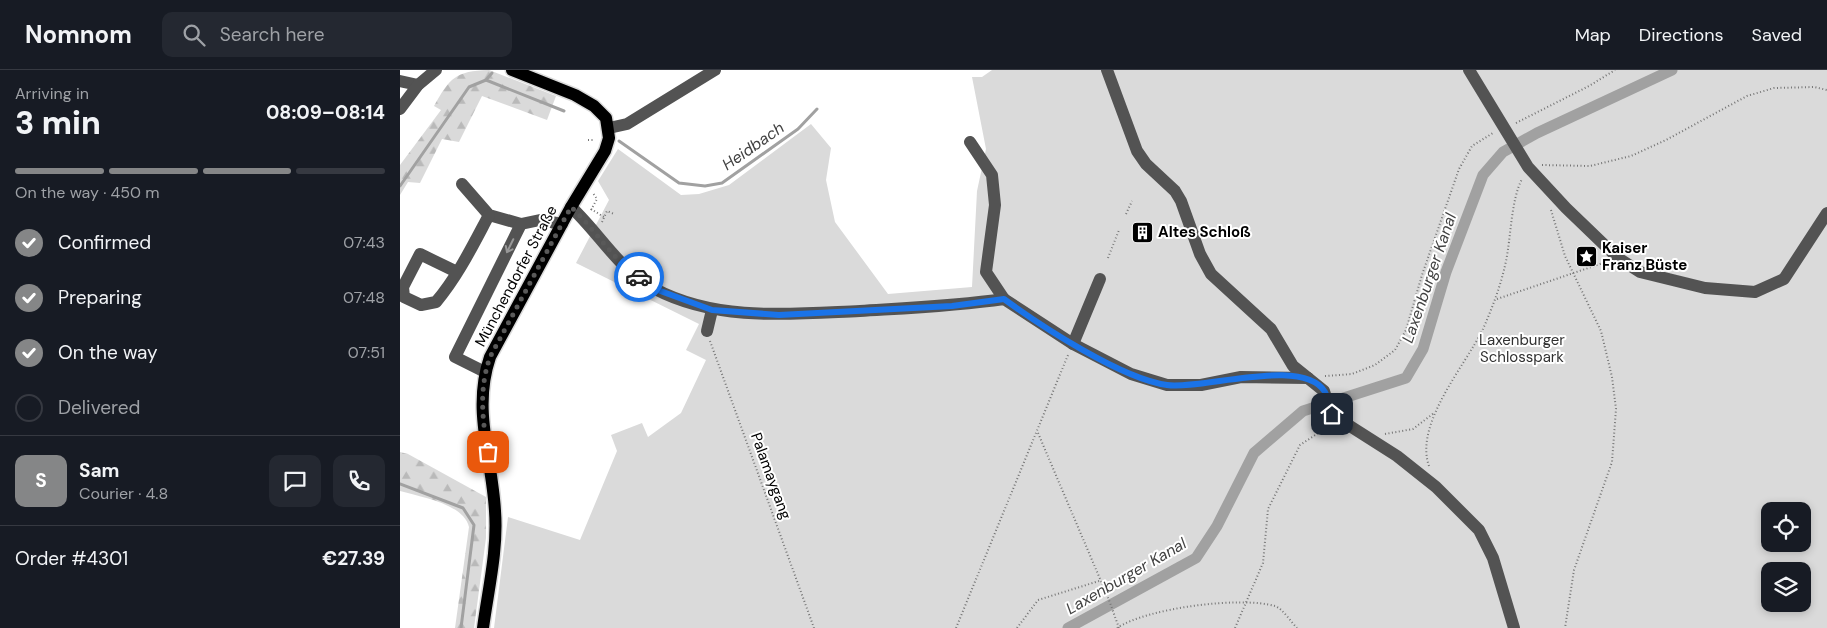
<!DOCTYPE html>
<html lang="en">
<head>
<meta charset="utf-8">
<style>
	:root { --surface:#171b24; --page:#242831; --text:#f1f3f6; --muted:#9ea1a6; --line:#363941; --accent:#858687 }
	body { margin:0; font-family:"DM Sans",sans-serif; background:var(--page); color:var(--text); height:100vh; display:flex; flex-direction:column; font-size:19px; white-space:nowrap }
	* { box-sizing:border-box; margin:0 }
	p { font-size:16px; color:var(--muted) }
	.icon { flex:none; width:28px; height:28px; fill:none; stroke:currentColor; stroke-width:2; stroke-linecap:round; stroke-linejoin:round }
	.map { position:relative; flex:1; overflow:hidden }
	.details { display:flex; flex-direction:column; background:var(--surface); width:400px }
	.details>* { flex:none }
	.buttons { position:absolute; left:1361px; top:432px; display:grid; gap:10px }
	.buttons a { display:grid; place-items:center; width:50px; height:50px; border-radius:10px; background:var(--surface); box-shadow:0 2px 8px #0003; font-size:25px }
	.pin { position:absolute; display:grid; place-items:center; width:42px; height:42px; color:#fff; margin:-21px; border-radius:10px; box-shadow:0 2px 8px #0006 }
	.courier { position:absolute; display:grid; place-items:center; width:50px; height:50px; margin:-25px; border:4px solid #1a73e8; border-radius:50%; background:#fff; color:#222; box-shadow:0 1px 6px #0007 }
	.overview em { font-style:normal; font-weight:800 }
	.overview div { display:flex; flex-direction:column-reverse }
	.overview { display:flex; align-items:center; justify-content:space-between; height:85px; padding:0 15px }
	h1 { font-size:32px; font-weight:800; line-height:38px }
	.bar { display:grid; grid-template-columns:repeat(4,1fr); gap:8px 5px; align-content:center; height:60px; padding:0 15px }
	.bar i { height:6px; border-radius:4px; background:var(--line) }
	.bar .active { background:var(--accent) }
	.bar p { grid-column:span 4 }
	.line { display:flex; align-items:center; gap:12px; padding:0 15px; border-top:1px solid var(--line) }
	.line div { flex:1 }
	.round { display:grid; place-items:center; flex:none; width:52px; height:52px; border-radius:10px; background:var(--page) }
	ol { padding:0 15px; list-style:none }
	li { display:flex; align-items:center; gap:15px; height:55px }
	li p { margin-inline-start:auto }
	li .icon { padding:5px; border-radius:50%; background:var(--accent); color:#fff; stroke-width:4 }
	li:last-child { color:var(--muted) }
	li i { width:28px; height:28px; border:2px solid var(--line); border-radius:50% }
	header { display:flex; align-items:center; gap:30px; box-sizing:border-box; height:70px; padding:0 25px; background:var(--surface); border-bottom:1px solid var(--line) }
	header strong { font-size:24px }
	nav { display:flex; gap:28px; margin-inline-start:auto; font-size:18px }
	.search { width:350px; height:45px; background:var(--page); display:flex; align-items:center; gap:12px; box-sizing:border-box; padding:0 18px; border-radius:10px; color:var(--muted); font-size:19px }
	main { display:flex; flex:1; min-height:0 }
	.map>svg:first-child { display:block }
	.forest { fill:url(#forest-firs) }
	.park { fill:#dadada; fill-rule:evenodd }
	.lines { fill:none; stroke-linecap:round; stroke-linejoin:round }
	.stream { stroke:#a1a1a1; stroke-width:3 }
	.canal { stroke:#a1a1a1; stroke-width:11 }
	.major-casing { stroke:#dbdbdb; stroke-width:15 }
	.path { stroke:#757575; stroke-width:2; stroke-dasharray:1 2.5; stroke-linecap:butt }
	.minor { stroke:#535353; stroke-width:12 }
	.major { stroke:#000; stroke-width:12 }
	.oneway { stroke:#989898 }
	.done { stroke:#595959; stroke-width:5; stroke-dasharray:0 9 }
	.route { stroke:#1a73e8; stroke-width:6 }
	.labels { text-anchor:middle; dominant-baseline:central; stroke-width:4; stroke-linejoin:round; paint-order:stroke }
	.poi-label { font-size:15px; font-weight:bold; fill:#000; stroke:#fff; text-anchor:start }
	.street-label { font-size:15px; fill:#000; stroke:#fff }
	.park-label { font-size:15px; fill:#313131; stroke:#fff }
	.water-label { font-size:16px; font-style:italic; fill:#424242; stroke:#fff }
</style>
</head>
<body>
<header>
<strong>Nomnom</strong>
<div class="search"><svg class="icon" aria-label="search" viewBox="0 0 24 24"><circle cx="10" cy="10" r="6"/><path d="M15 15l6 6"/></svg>Search here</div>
<nav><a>Map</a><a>Directions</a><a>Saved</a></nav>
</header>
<main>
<section class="details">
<div class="overview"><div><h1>3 min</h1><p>Arriving in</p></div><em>08:09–08:14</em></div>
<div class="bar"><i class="active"></i><i class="active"></i><i class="active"></i><i></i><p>On the way · 450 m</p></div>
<ol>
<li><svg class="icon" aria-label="check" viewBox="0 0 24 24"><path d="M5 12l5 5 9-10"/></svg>Confirmed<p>07:43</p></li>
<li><svg class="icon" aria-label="check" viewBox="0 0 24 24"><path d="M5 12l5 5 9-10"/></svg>Preparing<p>07:48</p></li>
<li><svg class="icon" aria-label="check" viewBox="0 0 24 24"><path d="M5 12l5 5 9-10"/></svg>On the way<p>07:51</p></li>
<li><i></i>Delivered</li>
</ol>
<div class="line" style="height:90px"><b class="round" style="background:var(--accent);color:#fff">S</b><div><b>Sam</b><p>Courier · 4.8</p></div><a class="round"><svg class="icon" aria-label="chat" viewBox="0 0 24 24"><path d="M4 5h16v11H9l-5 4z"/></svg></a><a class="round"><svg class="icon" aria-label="phone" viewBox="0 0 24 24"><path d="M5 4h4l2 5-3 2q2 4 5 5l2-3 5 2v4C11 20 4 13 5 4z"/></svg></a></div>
<div class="line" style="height:65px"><div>Order #4301</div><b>€27.39</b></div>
</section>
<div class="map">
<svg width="1427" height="558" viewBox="0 0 1427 558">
	<defs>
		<pattern id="forest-firs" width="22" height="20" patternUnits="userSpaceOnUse" patternTransform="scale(1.25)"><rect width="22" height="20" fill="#dadada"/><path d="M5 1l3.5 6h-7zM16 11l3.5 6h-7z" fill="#b9b9b9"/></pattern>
	</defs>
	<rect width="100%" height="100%" fill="#fff"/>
	<g class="forest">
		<path d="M89,0L156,26L147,50L82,26L59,72L42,69L20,113L8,112L0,125V95L41,40L34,36C50,8 55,1 89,0Z"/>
		<path d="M0,382L8,384L86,427V468L74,558H55L69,457C64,434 21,427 0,421Z"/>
	</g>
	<path class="park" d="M592,0H1427V558H94L108,447L180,470L217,381L211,365L242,353L248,367L281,343L306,290L286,280L299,254L176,193L209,130L198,111L218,79L281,125L299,124L329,115L411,54L431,78L426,110L435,152L488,224L572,217L577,121L586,79L572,7H582ZM1370,441H1402V474H1370ZM1370,501H1402V534H1370Z"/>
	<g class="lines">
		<g class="stream">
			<path d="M86,10L92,3"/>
			<path d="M219,71L279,113L305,116L322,113L398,59L417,39"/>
			<path d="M0,116L69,17L86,10L164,41"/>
			<path d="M0,414L63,438L74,455L61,558"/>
		</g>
		<path class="canal" d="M668,558L796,488L817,456L854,383L903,341L1006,308L1023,279L1046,202L1083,105L1103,82L1137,63L1272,0"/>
		<defs>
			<path id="major" d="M83,558C88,520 98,480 95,441C92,387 72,340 90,287L171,137L205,81L209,68L206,48L194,36L175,25L112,0"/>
		</defs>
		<use href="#major" class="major-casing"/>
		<g class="path">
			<path d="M1116,53L1189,16L1215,0"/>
			<path d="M188,70H195"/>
			<path d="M1142,95L1190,96L1231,86L1266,70L1347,26L1374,18L1414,17L1427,20"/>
			<path d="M191,139L204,147"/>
			<path d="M191,140L197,129L193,123"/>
			<path d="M1151,140L1165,186L1201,261L1212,307L1216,339L1212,392L1174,500L1165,558"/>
			<path d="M726,144L732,131"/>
			<path d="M202,152L207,141L214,144"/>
			<path d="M708,188L719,160"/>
			<path d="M1097,229L1206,192"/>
			<path d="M310,271L414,558"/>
			<path d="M925,306L952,304L975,295L995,280L1006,260L1022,205L1059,99L1072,76L1093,63"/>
			<path d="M638,363L709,530L719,558"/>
			<path d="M985,364L1013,359L1034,343"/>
			<path d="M1029,396C1014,354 1065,296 1083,259C1093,236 1101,215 1106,191C1111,167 1111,130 1122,109"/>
			<path d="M556,558L668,285"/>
			<path d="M617,558L638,530L699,511"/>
			<path d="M717,558C747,538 840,526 875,536C883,539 891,552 897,558"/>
			<path d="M835,558L863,493L868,439L900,375L929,356"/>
		</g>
		<g class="minor">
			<path d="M707,0L737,81L746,94L775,121L781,131L800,184L811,204L871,259L893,296L924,321L931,344L997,386L1036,417L1079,460L1093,488L1114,558"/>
			<path d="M1069,0L1128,97L1166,138L1218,188L1240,202L1305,218L1355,222L1384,209L1427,143"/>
			<path d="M0,11L18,15"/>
			<path d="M0,39L18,15L36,0"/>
			<path d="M209,58L227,54L315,0"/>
			<path d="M570,72L592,105L595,135L586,202L604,229"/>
			<path d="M62,114L89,145L121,154"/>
			<path d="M171,137C200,164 219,200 255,219C318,252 391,244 460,241C508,238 556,236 604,229L673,274L731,304L767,315H801L841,307L908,308"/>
			<path d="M57,202L20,184L3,217L4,227L21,235L36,232C58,206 73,175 89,145"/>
			<path d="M307,261L312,240"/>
			<path d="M673,274L700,209"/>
			<path d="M85,302L55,287L121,154L140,150L162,154"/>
		</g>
		<use href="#major" class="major"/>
	</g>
	<defs><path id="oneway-shaft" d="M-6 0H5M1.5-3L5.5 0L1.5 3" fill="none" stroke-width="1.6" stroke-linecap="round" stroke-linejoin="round" transform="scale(1.25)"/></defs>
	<use class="oneway" href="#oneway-shaft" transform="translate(110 176) rotate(116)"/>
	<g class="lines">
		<path class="done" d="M88,382C82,348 79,319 90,287L171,137C195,159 212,189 239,207"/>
		<path class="route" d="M239,207L255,219L312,240L379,245L552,236L604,229C641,256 722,309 767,315C803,320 903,286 925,322C928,328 929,337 932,344"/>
	</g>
	<defs>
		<symbol id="building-square" viewBox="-11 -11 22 22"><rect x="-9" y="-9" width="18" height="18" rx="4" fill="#000" stroke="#fff"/><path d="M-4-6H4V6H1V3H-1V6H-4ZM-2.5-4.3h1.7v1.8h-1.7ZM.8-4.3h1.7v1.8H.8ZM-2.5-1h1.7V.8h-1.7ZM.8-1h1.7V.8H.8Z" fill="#fff"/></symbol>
		<symbol id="sight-square" viewBox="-11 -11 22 22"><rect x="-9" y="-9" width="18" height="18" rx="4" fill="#000" stroke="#fff"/><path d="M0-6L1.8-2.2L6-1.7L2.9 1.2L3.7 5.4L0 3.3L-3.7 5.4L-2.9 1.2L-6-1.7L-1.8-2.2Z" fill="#fff"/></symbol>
	</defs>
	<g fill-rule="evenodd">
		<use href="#building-square" x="730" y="150" width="25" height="25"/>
		<use href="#sight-square" x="1174" y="174" width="25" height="25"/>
	</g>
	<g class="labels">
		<g class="poi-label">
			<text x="758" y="162">Altes Schloß</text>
			<text x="1202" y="178">Kaiser<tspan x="1202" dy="17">Franz Büste</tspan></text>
		</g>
		<g class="street-label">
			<text transform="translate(116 206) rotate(-62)">Münchendorfer Straße</text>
			<text transform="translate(371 406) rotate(70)">Palamaygang</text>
		</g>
		<g class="park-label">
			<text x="1122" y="270">Laxenburger<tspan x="1122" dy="17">Schlosspark</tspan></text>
		</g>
		<g class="water-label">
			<text transform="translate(353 76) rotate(-35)">Heidbach</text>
			<text transform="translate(1029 208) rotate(-71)">Laxenburger Kanal</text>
			<text transform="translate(726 506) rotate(-30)">Laxenburger Kanal</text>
		</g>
	</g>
</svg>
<div class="buttons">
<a><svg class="icon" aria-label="locate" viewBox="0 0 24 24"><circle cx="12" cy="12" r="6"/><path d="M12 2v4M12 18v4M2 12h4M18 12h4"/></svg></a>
<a><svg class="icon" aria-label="layers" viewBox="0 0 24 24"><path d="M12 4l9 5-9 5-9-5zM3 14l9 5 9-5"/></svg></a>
</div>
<div class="pin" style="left:88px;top:382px;background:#ea580c"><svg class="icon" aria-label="bag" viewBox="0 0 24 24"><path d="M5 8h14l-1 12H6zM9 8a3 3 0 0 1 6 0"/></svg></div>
<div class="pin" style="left:932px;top:344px;background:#1f2937"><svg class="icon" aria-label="home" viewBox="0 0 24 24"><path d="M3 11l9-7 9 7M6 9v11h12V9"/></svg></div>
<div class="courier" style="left:239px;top:207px"><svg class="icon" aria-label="car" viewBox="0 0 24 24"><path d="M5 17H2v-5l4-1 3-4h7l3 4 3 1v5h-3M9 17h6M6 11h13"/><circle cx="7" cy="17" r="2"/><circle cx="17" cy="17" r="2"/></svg></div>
</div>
</main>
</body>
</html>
